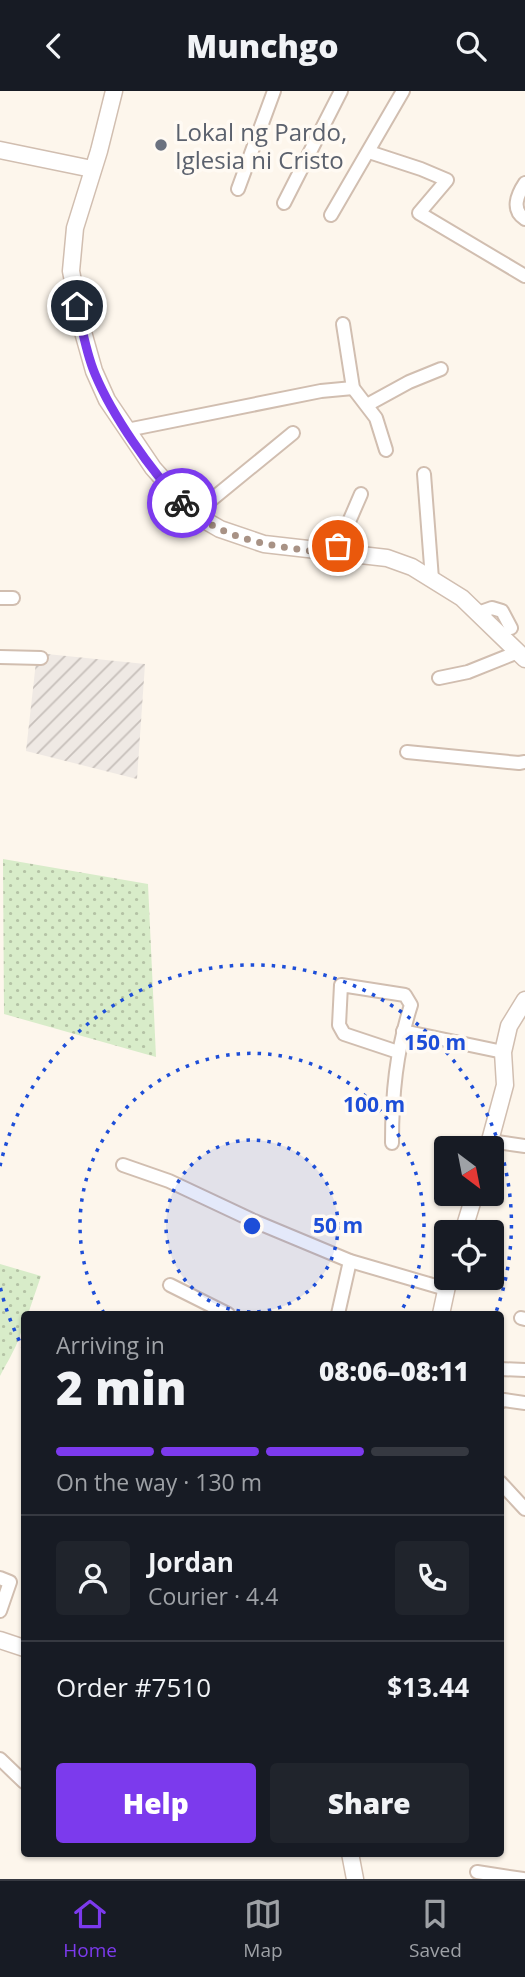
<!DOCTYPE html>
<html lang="en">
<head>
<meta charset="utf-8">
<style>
	:root { --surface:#171b24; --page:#20242c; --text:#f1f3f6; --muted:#9ea1a6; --line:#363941; --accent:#7c3aed }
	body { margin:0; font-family:"Open Sans",sans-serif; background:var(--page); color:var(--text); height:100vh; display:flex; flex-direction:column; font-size:26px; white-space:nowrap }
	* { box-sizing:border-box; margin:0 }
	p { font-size:23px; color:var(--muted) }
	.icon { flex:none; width:38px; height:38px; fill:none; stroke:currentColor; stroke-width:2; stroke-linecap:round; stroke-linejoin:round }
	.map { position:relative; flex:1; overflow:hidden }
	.side { position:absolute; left:21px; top:1220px; width:483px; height:546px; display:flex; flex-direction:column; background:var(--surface); border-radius:7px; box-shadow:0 2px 5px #0004 }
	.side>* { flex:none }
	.needle { width:46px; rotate:148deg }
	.tools { position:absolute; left:434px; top:1045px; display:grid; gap:14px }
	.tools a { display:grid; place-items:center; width:70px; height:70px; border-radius:7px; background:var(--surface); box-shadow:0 2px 5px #0004; font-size:35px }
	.pin { position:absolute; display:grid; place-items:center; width:60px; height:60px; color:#fff; margin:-30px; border:4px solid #fff; border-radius:50%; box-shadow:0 2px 7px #0007 }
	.courier { position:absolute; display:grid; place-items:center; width:70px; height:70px; margin:-35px; border:5px solid #7c3aed; border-radius:50%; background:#fff; color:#222; box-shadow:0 2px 9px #0007 }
	.head em { font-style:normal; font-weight:800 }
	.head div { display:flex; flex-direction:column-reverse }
	.head { display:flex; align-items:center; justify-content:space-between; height:119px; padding:0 35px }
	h1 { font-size:46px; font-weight:800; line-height:52px }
	.bar { display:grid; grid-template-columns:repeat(4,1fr); gap:10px 7px; align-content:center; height:84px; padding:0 35px }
	.bar i { height:9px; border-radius:5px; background:var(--line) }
	.bar .on { background:var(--accent) }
	.bar p { grid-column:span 4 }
	.line { display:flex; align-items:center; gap:18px; padding:0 35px; border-top:2px solid var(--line) }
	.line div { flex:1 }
	.round { display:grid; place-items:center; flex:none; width:74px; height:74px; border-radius:7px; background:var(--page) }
	.cta { display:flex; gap:14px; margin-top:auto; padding:14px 35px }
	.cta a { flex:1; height:80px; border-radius:7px; background:var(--accent); color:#fff; font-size:28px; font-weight:800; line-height:80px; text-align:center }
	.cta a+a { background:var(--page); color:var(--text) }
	header { display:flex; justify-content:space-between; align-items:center; height:91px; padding:0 35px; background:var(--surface); font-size:32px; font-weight:800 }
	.menu { display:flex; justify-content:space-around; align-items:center; height:98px; border-top:2px solid var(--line); background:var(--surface); font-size:19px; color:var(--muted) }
	.menu a { display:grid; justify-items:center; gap:4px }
	.menu .on { color:var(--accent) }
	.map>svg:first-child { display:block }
	.industrial { fill:url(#industrial-furrows) }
	.grass { fill:url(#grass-dots) }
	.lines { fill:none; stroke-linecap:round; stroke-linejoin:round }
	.minor-casing { stroke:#d1beb0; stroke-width:16 }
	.tertiary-casing { stroke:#d1beb0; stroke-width:19 }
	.minor { stroke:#fff; stroke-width:12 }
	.tertiary { stroke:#fff; stroke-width:16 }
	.done { stroke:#a89285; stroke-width:7; stroke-dasharray:0 12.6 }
	.route { stroke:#7c3aed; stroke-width:9 }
	.ring { fill:none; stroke:#1d4ed8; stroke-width:3.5; stroke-dasharray:3.5 7 }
	.worship-dot { fill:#6b7280; stroke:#fffaf3; stroke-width:2.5 }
	.labels { text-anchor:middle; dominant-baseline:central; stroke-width:7; stroke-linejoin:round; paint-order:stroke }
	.worship-label { font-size:24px; fill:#5b616d; stroke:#fffaf3; text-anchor:start }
	.centre { fill:#1d4ed8; stroke:#fffaf3; stroke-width:3.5 }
	.ring-label { font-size:21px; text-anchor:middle; font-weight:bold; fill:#1d4ed8; stroke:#fffaf3; stroke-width:7; stroke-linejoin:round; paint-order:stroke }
</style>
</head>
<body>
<header><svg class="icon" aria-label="back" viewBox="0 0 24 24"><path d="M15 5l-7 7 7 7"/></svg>Munchgo<svg class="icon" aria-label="search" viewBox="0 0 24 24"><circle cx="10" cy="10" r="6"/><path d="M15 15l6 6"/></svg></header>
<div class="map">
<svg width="525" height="1788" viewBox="0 0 525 1788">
	<defs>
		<pattern id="industrial-furrows" width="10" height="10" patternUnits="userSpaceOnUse" patternTransform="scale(1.75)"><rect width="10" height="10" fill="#efe9e4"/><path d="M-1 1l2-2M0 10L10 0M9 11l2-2" fill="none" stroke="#c7c0bb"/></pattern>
		<pattern id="grass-dots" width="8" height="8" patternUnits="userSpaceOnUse" patternTransform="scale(1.75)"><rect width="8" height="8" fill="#d8ecc9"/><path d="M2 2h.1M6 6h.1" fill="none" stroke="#b4c2a5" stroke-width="1.8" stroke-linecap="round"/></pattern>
	</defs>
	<rect width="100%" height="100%" fill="#fdf6ec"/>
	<path class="industrial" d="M37,562L145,573L137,688L26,660Z"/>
	<g class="grass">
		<path d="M3,768L148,793L156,966L4,923Z"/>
		<path d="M0,1173L41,1185L28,1223H24C24,1245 10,1266 0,1285Z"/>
	</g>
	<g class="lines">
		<defs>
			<g id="minor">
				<path d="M369,61L421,78L447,89L419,122L525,185"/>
				<path d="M525,92C517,104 511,119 525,128"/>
				<path d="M238,98L274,0"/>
				<path d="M284,112L341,0"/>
				<path d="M331,124L403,0"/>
				<path d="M343,233L353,297L376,327L386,359"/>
				<path d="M367,314L409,291L441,278"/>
				<path d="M127,339L321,300L353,297"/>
				<path d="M424,383L432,488"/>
				<path d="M194,423L293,342"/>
				<path d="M335,463L361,403"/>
				<path d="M0,507H13"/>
				<path d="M478,522L492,517L502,520L511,537"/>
				<path d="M0,566L41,567"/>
				<path d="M439,587L468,581L518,561"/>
				<path d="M407,661L519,672L525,671"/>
				<path d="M403,940L503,961"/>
				<path d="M490,1050L525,1055"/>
				<path d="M392,1052C392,1003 396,961 411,914L405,904L341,894L339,934L344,943L398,961"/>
				<path d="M123,1074L169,1090L254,1130L350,1170L446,1198"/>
				<path d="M170,1194L228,1223"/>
				<path d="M338,1223L350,1170"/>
				<path d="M521,1227L525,1228"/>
				<path d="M500,1278L525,1279"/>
				<path d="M500,1311L504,1309L525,1312"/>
				<path d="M500,1391L525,1418"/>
				<path d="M0,1487L10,1491L0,1520"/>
				<path d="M0,1668L24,1691"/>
				<path d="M477,1781L523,1788"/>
			</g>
			<g id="tertiary">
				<path d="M114,0L99,60L75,137L71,180L83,241L94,280L107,309L153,377L194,423L220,438L264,453L387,467L412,476L462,507L525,568"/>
				<path d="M0,59L92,78"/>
				<path d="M488,1057L505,994L503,961L509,935L525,909"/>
				<path d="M463,1141L475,1102"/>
				<path d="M441,1223L449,1186"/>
				<path d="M0,1549L24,1557"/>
				<path d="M350,1762L355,1788"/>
			</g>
		</defs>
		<use href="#minor" class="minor-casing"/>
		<use href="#tertiary" class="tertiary-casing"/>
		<use href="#minor" class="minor"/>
		<use href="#tertiary" class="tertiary"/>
	</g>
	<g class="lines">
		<path class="done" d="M182,412C222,452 281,456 335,463L338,455"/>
		<path class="route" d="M77,215C82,237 86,262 95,283C112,324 150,379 182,412"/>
	</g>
	<circle cx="252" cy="1135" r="86" fill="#1d4ed8" fill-opacity=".12"/>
	<g class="ring">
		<circle cx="252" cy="1135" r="86"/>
		<path d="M104 1222A172 172 0 1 1 400 1222"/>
		<path d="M24 1259A259 259 0 0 1 0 1195M0 1075A259 259 0 1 1 496 1221"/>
	</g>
	<circle class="worship-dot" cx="161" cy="54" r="7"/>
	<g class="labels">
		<g class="worship-label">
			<text x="175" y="40">Lokal ng Pardo,<tspan x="175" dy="28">Iglesia ni Cristo</tspan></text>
		</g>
	</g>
	<circle cx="252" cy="1135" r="10" class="centre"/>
	<g class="ring-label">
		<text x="435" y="959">150 m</text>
		<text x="374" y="1021">100 m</text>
		<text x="338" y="1142">50 m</text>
	</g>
</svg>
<div class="tools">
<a><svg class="needle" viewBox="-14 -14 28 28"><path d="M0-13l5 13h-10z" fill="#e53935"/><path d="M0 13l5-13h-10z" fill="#9ea1a6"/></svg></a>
<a><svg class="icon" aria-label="locate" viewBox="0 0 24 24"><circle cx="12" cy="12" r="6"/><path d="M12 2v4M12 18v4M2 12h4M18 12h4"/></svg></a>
</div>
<div class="pin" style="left:338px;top:455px;background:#ea580c"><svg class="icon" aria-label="bag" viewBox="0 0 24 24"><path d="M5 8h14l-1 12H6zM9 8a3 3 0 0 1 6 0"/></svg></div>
<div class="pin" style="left:77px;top:215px;background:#1f2937"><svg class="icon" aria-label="home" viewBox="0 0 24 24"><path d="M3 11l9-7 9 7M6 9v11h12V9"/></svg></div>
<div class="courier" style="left:182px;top:412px"><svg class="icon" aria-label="bike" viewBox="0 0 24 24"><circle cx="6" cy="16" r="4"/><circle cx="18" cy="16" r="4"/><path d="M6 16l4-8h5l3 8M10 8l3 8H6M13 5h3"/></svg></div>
<section class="side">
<div class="head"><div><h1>2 min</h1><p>Arriving in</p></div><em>08:06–08:11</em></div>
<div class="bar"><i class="on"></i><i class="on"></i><i class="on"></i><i></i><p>On the way · 130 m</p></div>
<div class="line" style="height:126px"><a class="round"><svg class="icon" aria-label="person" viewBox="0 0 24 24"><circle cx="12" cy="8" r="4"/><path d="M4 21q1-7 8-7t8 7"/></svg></a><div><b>Jordan</b><p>Courier · 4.4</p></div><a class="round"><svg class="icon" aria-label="phone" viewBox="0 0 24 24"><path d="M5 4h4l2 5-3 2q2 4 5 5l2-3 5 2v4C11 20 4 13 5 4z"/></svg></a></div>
<div class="line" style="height:91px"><div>Order #7510</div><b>$13.44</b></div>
<div class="cta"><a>Help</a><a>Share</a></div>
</section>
</div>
<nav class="menu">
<a class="on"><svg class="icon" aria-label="home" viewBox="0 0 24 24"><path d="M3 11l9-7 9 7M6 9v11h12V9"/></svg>Home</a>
<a><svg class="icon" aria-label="map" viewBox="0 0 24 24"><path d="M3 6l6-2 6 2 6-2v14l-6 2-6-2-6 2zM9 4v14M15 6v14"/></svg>Map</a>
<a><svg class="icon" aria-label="saved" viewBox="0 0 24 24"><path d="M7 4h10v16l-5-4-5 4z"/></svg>Saved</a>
</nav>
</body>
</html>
